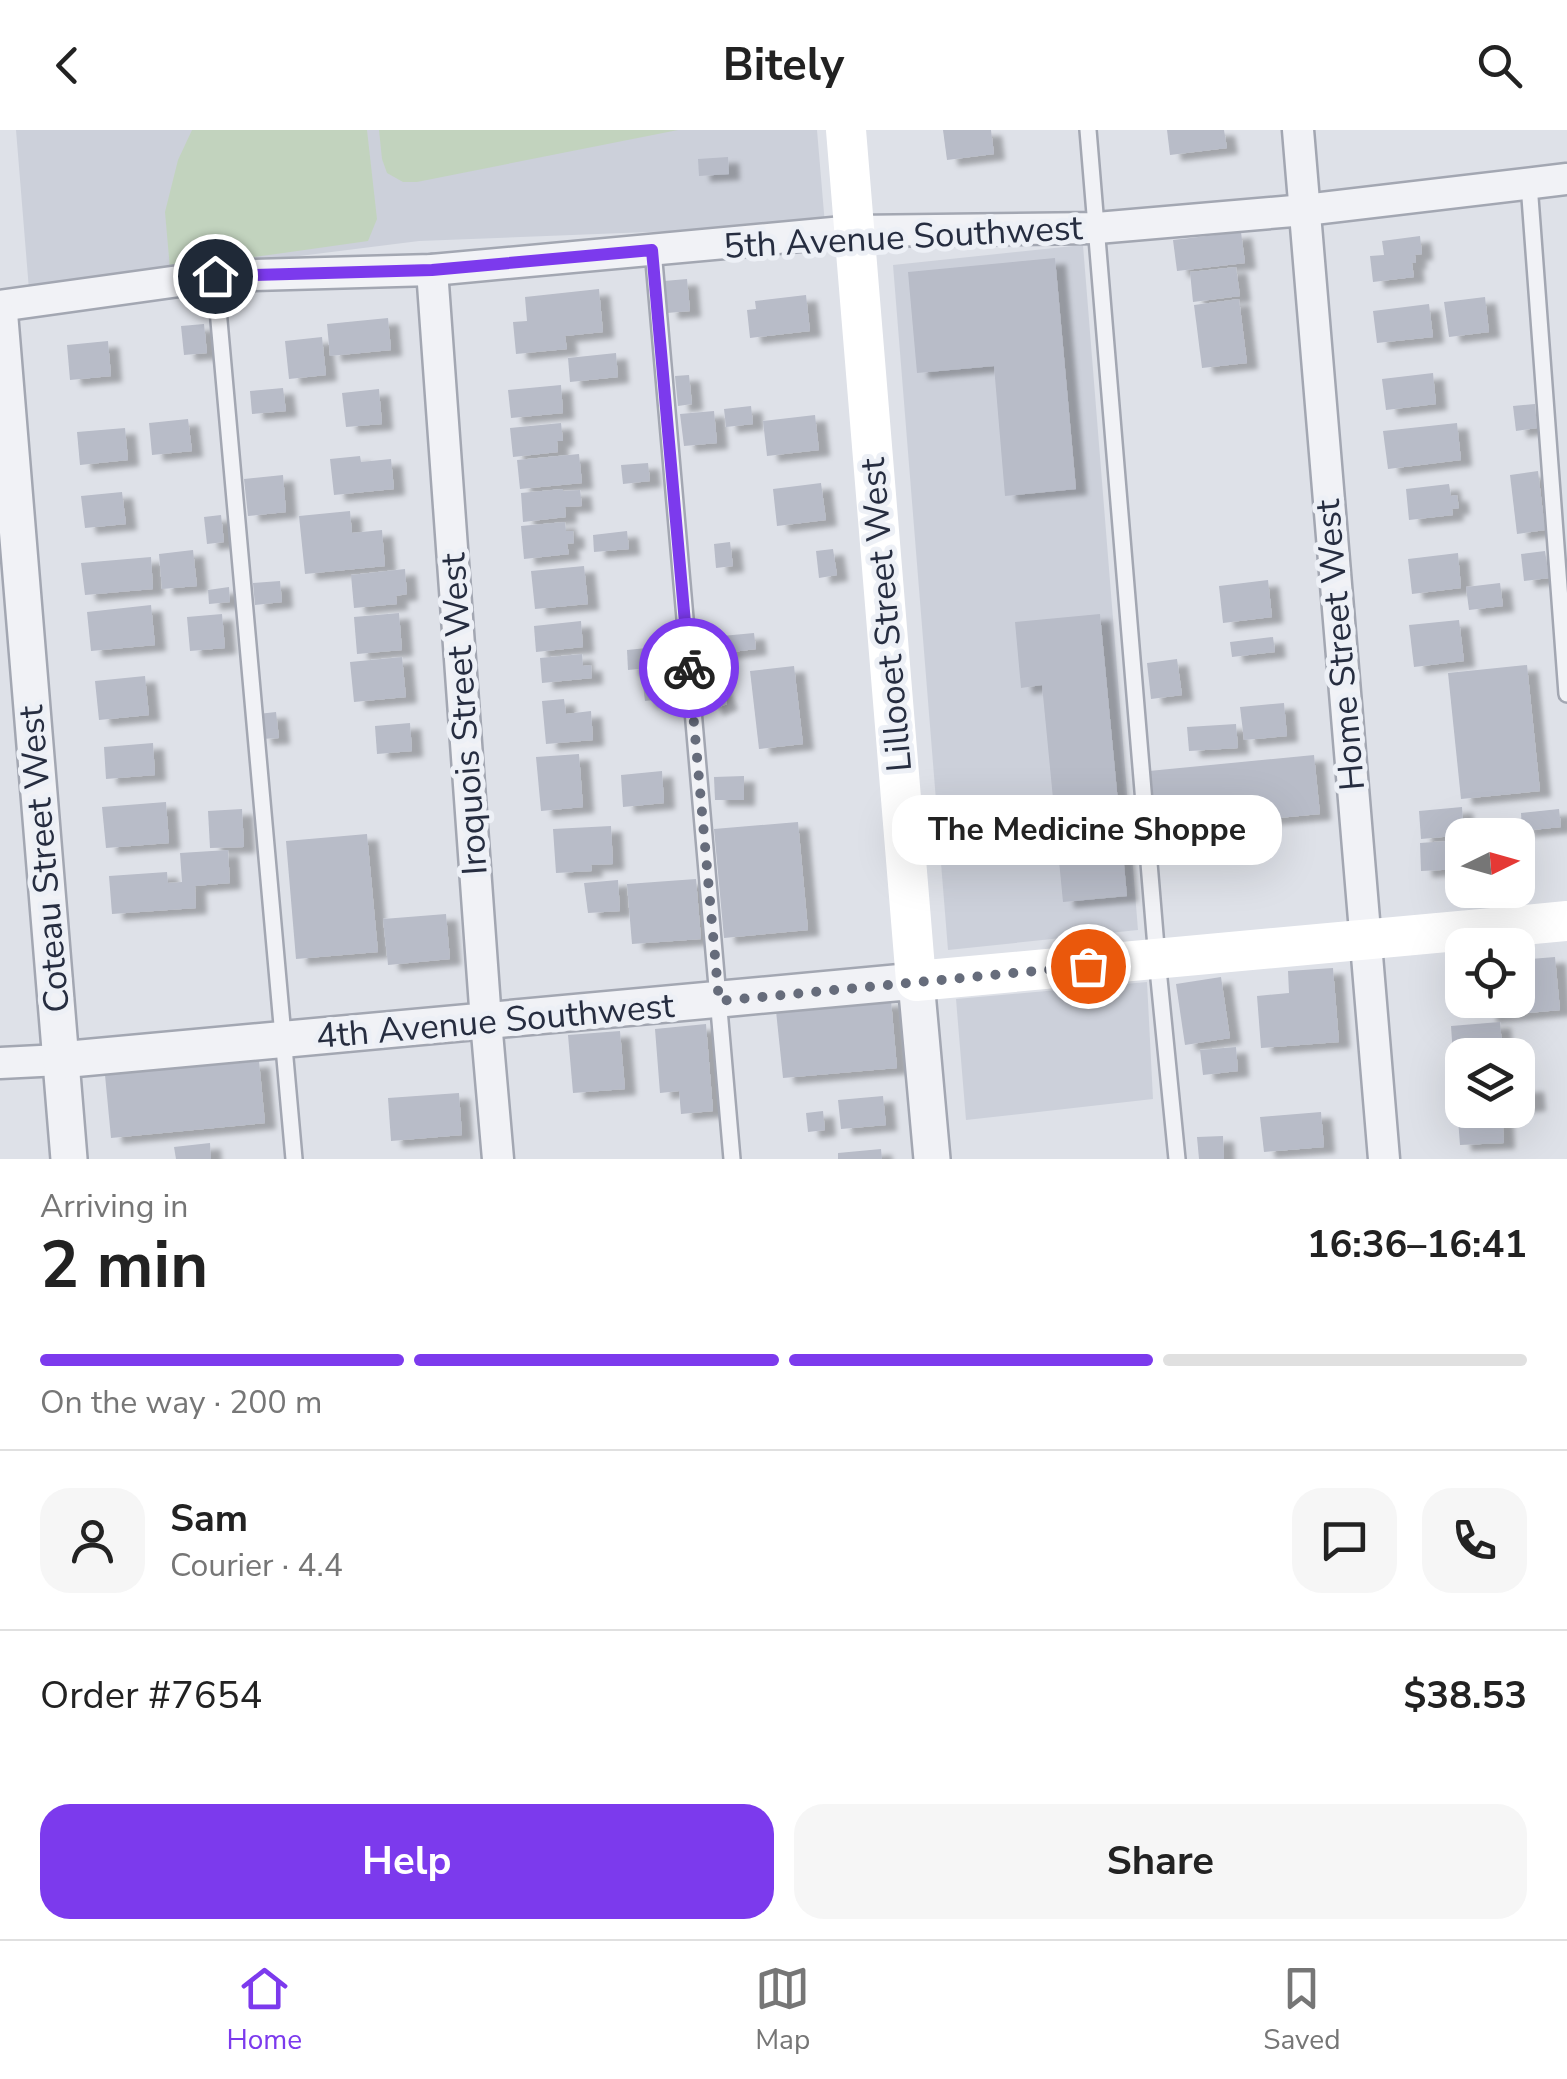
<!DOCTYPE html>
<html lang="en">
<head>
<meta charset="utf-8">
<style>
	:root { --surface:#fff; --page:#f6f6f6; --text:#222; --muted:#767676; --line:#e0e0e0; --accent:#7c3aed }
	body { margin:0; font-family:"Nunito Sans",sans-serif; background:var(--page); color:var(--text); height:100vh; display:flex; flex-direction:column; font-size:38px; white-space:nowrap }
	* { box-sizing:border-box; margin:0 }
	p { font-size:32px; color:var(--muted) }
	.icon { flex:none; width:55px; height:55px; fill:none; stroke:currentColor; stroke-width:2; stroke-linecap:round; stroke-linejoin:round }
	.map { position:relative; height:1029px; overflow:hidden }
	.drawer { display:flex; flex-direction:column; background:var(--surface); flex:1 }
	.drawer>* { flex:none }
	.needle { width:65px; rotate:85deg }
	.tools { position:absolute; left:1445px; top:688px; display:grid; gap:20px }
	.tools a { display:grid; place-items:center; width:90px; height:90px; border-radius:20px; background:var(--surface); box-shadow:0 10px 40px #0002; font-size:50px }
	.pin { position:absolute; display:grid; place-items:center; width:85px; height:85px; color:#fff; margin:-42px; border:5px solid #fff; border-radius:50%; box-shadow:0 2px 10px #0007 }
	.courier { position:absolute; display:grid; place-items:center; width:100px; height:100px; margin:-50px; border:8px solid #7c3aed; border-radius:50%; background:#fff; color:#222; box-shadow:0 2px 12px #0007 }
	.bubble { position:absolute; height:70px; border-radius:30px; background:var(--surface); box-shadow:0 10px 40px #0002; font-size:32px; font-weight:700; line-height:70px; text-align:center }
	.headline em { font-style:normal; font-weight:700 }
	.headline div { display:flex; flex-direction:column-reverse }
	.headline { display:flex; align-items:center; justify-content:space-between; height:170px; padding:0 40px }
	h1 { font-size:65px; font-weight:700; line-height:75px }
	.bar { display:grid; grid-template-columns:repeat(4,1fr); gap:15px 10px; align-content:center; height:120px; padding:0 40px }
	.bar i { height:12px; border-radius:8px; background:var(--line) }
	.bar .active { background:var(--accent) }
	.bar p { grid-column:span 4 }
	.line { display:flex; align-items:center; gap:25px; padding:0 40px; border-top:2px solid var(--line) }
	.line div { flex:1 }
	.round { display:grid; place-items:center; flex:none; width:105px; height:105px; border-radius:30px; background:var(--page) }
	.button { display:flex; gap:20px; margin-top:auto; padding:20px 40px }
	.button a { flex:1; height:115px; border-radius:30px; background:var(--accent); color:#fff; font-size:40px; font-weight:700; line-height:115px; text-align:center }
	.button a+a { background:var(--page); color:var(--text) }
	header { display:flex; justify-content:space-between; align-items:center; height:130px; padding:0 40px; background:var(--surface); font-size:45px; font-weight:700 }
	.tabs { display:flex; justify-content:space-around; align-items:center; height:140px; border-top:2px solid var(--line); background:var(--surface); font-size:28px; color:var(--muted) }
	.tabs a { display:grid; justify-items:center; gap:5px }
	.tabs .active { color:var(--accent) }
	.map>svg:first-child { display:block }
	.built { fill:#ccd0da }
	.green { fill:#c2d3be }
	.building { fill:#b8bcc8; filter:url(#shadow) }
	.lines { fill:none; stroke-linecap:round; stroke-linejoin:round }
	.service-casing { stroke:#a3a7b2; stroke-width:20 }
	.minor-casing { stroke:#a3a7b2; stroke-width:35 }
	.tertiary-casing { stroke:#a3a7b2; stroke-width:40 }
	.service { stroke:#f1f2f6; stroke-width:15 }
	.minor { stroke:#f1f2f6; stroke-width:30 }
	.tertiary { stroke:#f1f2f6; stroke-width:35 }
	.secondary { stroke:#fff; stroke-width:40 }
	.done { stroke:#666c7b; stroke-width:10; stroke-dasharray:0 18 }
	.route { stroke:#7c3aed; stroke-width:12 }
	.labels { text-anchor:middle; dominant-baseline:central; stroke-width:10; stroke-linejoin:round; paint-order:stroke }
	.street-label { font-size:35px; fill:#262d40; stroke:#edf0f6 }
</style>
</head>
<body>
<header><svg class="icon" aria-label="back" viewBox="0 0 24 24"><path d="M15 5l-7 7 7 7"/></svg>Bitely<svg class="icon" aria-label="search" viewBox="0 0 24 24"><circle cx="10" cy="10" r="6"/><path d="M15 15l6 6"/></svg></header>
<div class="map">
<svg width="1567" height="1029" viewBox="0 0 1567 1029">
	<defs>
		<filter id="shadow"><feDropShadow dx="11" dy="6" stdDeviation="2.5" flood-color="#0004"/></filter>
	</defs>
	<rect width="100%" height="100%" fill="#dee1e8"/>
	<g class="built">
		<path d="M16,0H817L825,95L419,111L29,160Z"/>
		<path d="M1083,115L1138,800L948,820L893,135Z"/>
		<path d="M1147,852L1153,969L966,990L956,869Z"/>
	</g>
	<g class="green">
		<path d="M192,0H367L377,89L368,111L170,139L165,82L178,30Z"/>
		<path d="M379,0H678L417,52H403L387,43L382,29Z"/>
	</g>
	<g class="building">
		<path d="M943,0H991L994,24L947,30Z"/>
		<path d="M1167,0H1224L1227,18L1170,25Z"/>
		<path d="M728,27L729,44L699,46L698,29Z"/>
		<path d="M1241,102L1245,133L1177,141L1173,110Z"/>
		<path d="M1420,106L1422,124L1415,125L1416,133H1412L1414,147L1373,152L1370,126L1384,125L1382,111Z"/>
		<path d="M1055,128L1076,359L1005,366L994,236L917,243L908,142Z"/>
		<path d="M1236,137L1240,166L1193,172L1190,142Z"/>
		<path d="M687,149L690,181L667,183L664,151Z"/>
		<path d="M599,159L603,202L565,206L567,219L516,224L513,192L527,191L525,167Z"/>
		<path d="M806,165L810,201L750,208L747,180L756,179L755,171Z"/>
		<path d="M1485,167L1489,202L1449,207L1444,172Z"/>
		<path d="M1239,169L1247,233L1202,238L1194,175Z"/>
		<path d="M1429,174L1433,207L1377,213L1373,181Z"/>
		<path d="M388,188L391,220L330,226L327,194Z"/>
		<path d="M204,194L207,223L184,225L181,196Z"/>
		<path d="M322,207L326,245L289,249L285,211Z"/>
		<path d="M108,211L111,246L70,250L67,215Z"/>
		<path d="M616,223L618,247L570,252L568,228Z"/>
		<path d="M1433,243L1436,274L1386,280L1382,249Z"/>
		<path d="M689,245L692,274L678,276L675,246Z"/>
		<path d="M561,255L563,283L511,288L508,260Z"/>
		<path d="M283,258L286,281L252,284L250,261Z"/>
		<path d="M379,259L382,294L346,297L342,263Z"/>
		<path d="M1535,274L1537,298L1516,301L1513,276Z"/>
		<path d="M751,276L753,294L726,297L724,279Z"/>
		<path d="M714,281L717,313L684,316L680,284Z"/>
		<path d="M815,285L819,320L767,326L763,291Z"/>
		<path d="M188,289L192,321L152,325L149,293Z"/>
		<path d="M561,293L563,311H557L558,322L513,327L510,298Z"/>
		<path d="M1457,293L1461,330L1388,339L1383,301Z"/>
		<path d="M125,298L128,330L80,335L77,302Z"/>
		<path d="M579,324L582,353L520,359L517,330Z"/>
		<path d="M360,326L361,332L391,329L394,359L334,365L330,329Z"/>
		<path d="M648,333L650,351L623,354L621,335Z"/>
		<path d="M1538,341L1545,400L1517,404L1510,345Z"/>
		<path d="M283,345L286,382L248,386L244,349Z"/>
		<path d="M821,353L826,390L777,396L773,359Z"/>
		<path d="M1449,354L1451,366L1457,365L1459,378L1452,379L1453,385L1409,390L1406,359Z"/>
		<path d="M563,359V361L580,360L582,376L565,377L566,387L523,392L521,363Z"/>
		<path d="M122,362L126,394L85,398L81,366Z"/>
		<path d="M350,381L352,403L382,400L385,436L305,444L299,386Z"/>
		<path d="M221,385L224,412L207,414L204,387Z"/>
		<path d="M565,392L566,401H573L574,413L567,414L569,424L524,429L521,396Z"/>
		<path d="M627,401L629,419L594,422L593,405Z"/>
		<path d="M730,412L733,436L716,438L714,414Z"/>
		<path d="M833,419L837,445L819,448L816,421Z"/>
		<path d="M193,420L197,456L162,459L159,424Z"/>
		<path d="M1545,421L1549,448L1524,451L1521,424Z"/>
		<path d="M1458,423L1461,458L1412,464L1408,429Z"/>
		<path d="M151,427L153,459L85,465L81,433Z"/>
		<path d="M584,436L588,474L535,479L531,441Z"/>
		<path d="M405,439L407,464L396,466L397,474L354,478L351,445Z"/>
		<path d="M1268,450L1272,487L1223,493L1219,456Z"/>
		<path d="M280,451L282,472L255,475L253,453Z"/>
		<path d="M1500,453L1503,476L1469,480L1466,457Z"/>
		<path d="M229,457L230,472L209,474L208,460Z"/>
		<path d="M151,475L155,515L91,521L87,482Z"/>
		<path d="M399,483L402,520L357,524L354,487Z"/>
		<path d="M222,484L225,518L190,521L187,487Z"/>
		<path d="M1100,484L1127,766L1063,772L1042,555L1021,558L1015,492Z"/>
		<path d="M1459,490L1464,531L1414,537L1409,495Z"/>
		<path d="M581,491L583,517L536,522L534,496Z"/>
		<path d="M754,503L756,519L724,523L722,506Z"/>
		<path d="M1273,507L1275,522L1232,527L1230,512Z"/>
		<path d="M657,517L659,537L628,540L627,520Z"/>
		<path d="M582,524L583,536L591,535L592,548L542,553L540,528Z"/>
		<path d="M402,527L406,567L354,572L350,532Z"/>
		<path d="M1177,529L1182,565L1151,569L1147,533Z"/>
		<path d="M1527,535L1540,661L1461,669L1448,543Z"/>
		<path d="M794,536L803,614L759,619L750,541Z"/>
		<path d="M145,546L149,585L99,590L95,551Z"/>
		<path d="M717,548L727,574L712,580L702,554Z"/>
		<path d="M661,554L662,569L645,571L643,555Z"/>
		<path d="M564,569L566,584L591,581L593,610L546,614L542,571Z"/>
		<path d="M1284,573L1287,606L1244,610L1240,577Z"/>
		<path d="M276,582L279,608L261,609L258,584Z"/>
		<path d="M410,593L412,621L377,624L375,596Z"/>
		<path d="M1236,594L1238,618L1189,621L1187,597Z"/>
		<path d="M153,613L155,645L106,649L104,617Z"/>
		<path d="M579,624L583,677L541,681L536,627Z"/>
		<path d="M1314,625L1320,684L1154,700L1149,641Z"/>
		<path d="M662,641L664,673L623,677L621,645Z"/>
		<path d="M744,646V670H715L714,647Z"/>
		<path d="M166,672L169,713L106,718L102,677Z"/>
		<path d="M1462,677L1464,705L1421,709L1419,681Z"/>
		<path d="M242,679L244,717L210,718L208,681Z"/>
		<path d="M1559,679L1561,697L1522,701L1521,683Z"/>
		<path d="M798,692L808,800L724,808L714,699Z"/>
		<path d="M611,696L613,734L591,735L592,741L556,743L553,699Z"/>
		<path d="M367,704L378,822L296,829L286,711Z"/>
		<path d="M1462,710V739L1421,741L1420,713Z"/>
		<path d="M228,720L230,753L195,756L196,778L112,784L109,746L167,742L168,753L182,752L180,723Z"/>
		<path d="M696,749L701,809L632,814L627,754Z"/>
		<path d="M618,750L620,781L588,783L584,753Z"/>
		<path d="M446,784L450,829L388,835L383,789Z"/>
		<path d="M1555,827L1560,880L1486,887L1484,870H1518V830Z"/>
		<path d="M1333,838L1339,912L1261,918L1257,866L1289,863L1288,841Z"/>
		<path d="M1221,847L1230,908L1185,915L1176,854Z"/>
		<path d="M891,870L897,938L783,948L776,881Z"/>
		<path d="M1500,892L1503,925H1462V953L1455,954L1451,896Z"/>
		<path d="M706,894L713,981L681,984L679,961L660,963L655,899Z"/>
		<path d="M620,901L625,959L573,963L568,905Z"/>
		<path d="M1236,917L1238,941L1203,945L1200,920Z"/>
		<path d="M259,931L265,993L111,1008L105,945Z"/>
		<path d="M1533,956L1535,975L1518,977V957Z"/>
		<path d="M459,963L462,1005L391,1011L388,968Z"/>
		<path d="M883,966L886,995L841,999L838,970Z"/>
		<path d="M1457,976H1462V980H1502L1504,1013L1460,1015Z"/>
		<path d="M823,981L825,1000L808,1002L806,983Z"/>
		<path d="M1321,982L1324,1017L1264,1022L1260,987Z"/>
		<path d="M1223,1006L1224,1029H1199L1197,1007Z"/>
		<path d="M210,1013L211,1029H176L174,1017Z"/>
		<path d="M881,1019L882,1029H838V1023Z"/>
	</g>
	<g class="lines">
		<defs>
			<g id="service">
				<path d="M1088,0L1157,829L1177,1029"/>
				<path d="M1529,54L1567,564"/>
				<path d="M653,120L732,1029"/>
				<path d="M215,146L294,1029"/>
			</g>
			<g id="minor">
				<path d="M1298,0L1384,1029"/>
				<path d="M432,140L486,891L498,1029"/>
				<path d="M0,176L215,146L432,140L854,101L1097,98L1305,80L1567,49"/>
				<path d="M0,933L60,930"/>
			</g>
			<g id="tertiary">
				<path d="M0,189L69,1029"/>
				<path d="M60,930L916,851L932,1029"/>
			</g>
		</defs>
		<use href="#service" class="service-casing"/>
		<use href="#minor" class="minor-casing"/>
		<use href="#tertiary" class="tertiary-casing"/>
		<use href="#service" class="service"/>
		<use href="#minor" class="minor"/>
		<use href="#tertiary" class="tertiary"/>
		<path class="secondary" d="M846,0L916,851L1567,791"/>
	</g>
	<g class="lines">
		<path class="done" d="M689,538L719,871L1088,836"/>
		<path class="route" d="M215,146L432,140L652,120L689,538"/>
	</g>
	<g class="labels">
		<g class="street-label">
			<text transform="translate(903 107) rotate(-3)">5th Avenue Southwest</text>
			<text transform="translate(886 485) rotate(-95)">Lillooet Street West</text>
			<text transform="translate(1340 515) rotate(-95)">Home Street West</text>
			<text transform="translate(464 584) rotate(-94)">Iroquois Street West</text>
			<text transform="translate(44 729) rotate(-95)">Coteau Street West</text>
			<text transform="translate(495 891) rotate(-5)">4th Avenue Southwest</text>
		</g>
	</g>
</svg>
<div class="tools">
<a><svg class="needle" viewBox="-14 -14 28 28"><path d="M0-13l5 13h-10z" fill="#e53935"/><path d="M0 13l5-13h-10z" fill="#767676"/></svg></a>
<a><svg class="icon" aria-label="locate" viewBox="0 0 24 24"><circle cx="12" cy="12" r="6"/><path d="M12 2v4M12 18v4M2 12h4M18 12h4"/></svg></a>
<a><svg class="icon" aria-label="layers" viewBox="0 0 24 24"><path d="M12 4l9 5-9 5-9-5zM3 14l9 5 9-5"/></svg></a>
</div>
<div class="pin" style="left:1088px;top:836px;background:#ea580c"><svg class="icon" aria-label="bag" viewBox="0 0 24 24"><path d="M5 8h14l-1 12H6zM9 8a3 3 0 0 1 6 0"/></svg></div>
<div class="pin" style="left:215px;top:146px;background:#1f2937"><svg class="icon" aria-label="home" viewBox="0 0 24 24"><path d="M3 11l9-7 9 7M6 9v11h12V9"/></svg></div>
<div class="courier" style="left:689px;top:538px"><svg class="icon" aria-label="bike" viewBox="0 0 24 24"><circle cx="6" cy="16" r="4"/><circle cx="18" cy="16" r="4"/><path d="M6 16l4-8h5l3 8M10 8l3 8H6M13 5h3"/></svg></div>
<div class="bubble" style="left:892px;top:665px;width:390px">The Medicine Shoppe</div>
</div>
<section class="drawer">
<div class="headline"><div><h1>2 min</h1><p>Arriving in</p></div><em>16:36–16:41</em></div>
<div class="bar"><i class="active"></i><i class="active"></i><i class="active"></i><i></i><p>On the way · 200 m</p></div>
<div class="line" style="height:180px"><a class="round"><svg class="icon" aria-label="person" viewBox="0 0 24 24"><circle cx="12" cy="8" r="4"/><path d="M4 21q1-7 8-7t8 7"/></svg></a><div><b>Sam</b><p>Courier · 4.4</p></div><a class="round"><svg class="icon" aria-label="chat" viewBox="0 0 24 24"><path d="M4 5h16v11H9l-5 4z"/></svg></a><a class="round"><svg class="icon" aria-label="phone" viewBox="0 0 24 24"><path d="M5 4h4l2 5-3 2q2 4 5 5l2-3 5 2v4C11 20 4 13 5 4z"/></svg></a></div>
<div class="line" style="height:130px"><div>Order #7654</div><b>$38.53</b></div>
<div class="button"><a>Help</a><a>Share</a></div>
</section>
<nav class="tabs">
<a class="active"><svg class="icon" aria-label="home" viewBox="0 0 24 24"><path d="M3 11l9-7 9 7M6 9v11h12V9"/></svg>Home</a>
<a><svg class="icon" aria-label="map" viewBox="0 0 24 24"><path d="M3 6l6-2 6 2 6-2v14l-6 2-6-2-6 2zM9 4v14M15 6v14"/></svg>Map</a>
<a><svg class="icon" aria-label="saved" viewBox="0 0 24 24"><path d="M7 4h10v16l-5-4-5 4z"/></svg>Saved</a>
</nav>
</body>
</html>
